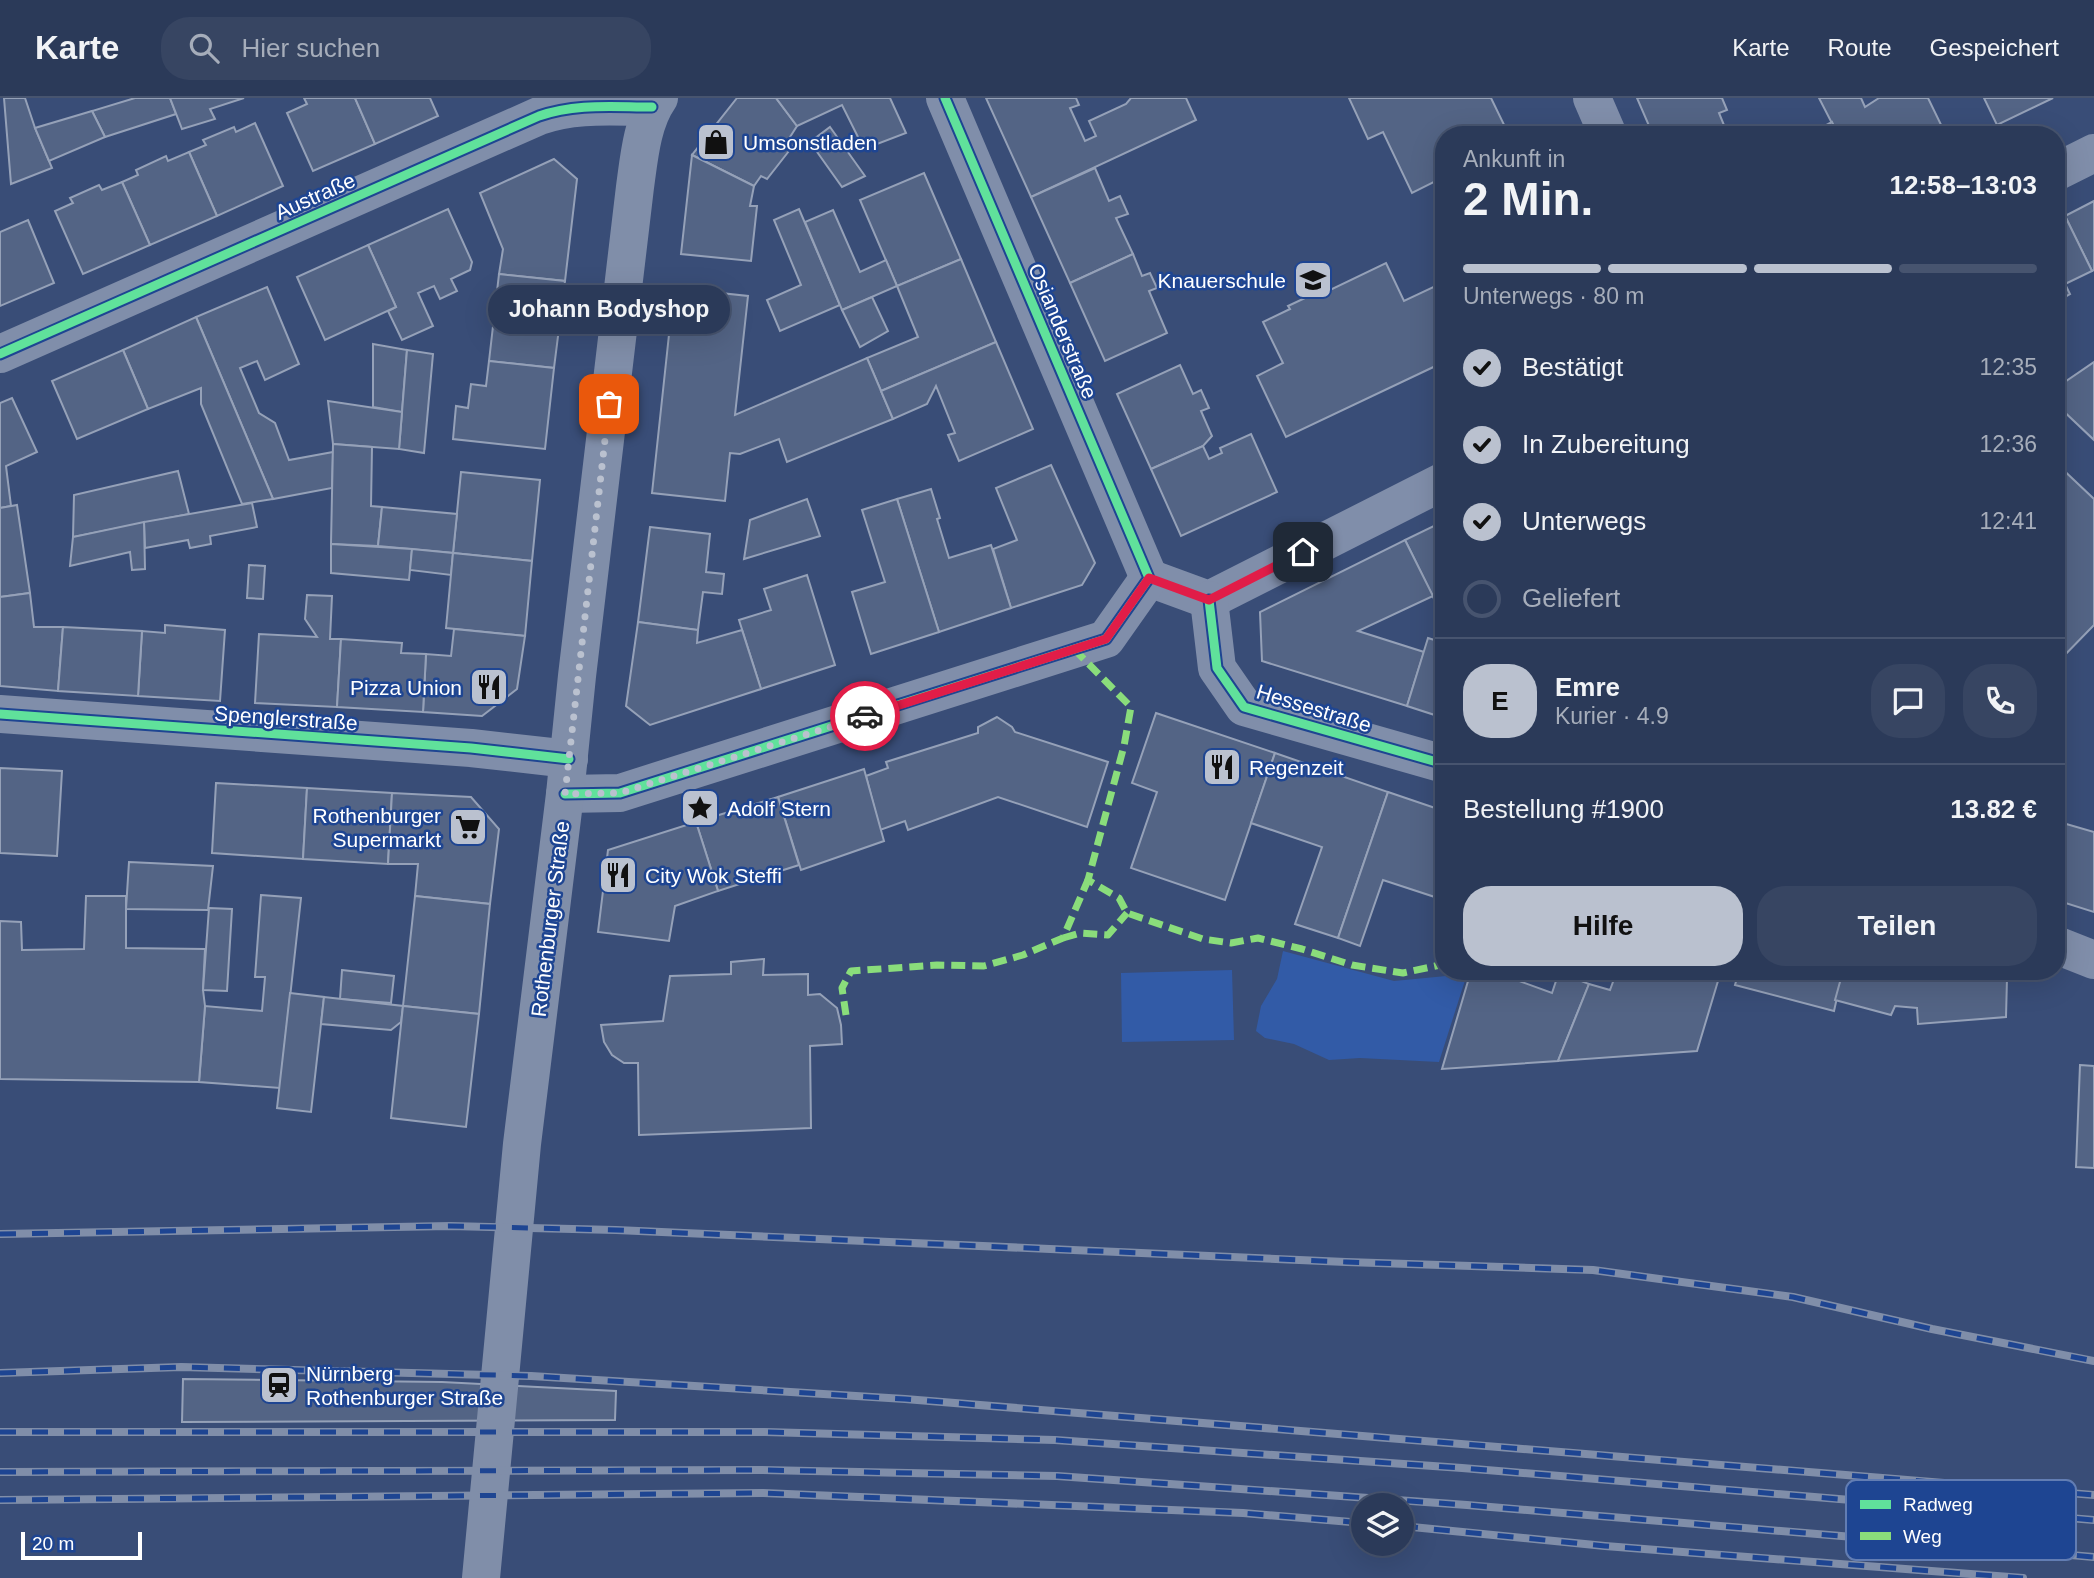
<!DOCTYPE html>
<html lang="de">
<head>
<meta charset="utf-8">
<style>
	:root { --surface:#2b3a59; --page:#374562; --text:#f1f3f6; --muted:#a6adba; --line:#47546f; --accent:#bac1cf }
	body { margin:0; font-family:Helvetica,sans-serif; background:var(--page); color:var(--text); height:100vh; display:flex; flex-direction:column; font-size:26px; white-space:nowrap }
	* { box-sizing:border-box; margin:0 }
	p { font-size:23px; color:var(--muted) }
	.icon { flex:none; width:38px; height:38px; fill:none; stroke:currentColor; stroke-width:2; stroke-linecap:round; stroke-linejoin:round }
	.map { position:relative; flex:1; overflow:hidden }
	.panel { position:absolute; left:1435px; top:28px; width:630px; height:854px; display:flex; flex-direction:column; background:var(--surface); border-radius:28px; box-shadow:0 7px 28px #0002,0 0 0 2px var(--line) }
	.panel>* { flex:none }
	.controls { position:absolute; left:1351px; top:1395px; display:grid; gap:14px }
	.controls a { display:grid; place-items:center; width:63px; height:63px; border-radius:50%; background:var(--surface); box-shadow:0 7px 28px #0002,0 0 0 2px var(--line); font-size:35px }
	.scale { position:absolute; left:21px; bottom:18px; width:121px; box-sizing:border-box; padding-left:7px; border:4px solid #fff; border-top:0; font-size:19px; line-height:24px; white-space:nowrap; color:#fff; -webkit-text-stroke:5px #1e4592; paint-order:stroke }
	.pin { position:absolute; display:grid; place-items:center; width:60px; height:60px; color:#fff; margin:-30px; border-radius:14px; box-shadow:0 4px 10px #0006 }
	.courier { position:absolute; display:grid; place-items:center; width:70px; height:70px; margin:-35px; border:5px solid #e11d48; border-radius:50%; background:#fff; color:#222; box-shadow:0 2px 9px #0007 }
	.bubble { position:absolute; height:49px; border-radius:24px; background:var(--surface); box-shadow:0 7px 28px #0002,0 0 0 2px var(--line); font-size:23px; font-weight:700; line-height:49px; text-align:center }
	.head em { font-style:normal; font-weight:700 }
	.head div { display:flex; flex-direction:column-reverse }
	.head { display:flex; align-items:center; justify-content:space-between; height:119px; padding:0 28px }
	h1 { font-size:46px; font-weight:700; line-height:52px }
	.bar { display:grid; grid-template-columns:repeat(4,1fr); gap:10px 7px; align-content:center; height:84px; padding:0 28px }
	.bar i { height:9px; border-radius:5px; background:var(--line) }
	.bar .selected { background:var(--accent) }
	.bar p { grid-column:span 4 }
	.line { display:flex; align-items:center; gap:18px; padding:0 28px; border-top:2px solid var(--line) }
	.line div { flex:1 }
	.round { display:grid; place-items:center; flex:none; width:74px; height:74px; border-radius:28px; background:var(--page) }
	ol { padding:0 28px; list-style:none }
	li { display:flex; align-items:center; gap:21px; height:77px }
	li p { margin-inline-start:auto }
	li .icon { padding:7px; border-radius:50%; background:var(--accent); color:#111; stroke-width:4 }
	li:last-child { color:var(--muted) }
	li i { width:38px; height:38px; border:4px solid var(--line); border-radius:50% }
	.button { display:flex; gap:14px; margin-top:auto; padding:14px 28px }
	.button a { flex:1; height:80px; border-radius:28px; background:var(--accent); color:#111; font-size:28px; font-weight:700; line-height:80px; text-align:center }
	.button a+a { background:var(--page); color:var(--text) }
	header { display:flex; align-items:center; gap:42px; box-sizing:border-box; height:98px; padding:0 35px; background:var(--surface); border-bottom:2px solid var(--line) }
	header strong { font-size:33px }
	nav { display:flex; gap:38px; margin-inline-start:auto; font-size:24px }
	.search { width:490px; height:63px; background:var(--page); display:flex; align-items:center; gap:18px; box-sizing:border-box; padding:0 24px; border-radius:28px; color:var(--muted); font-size:26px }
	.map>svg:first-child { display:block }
	.green { fill:#325ba7 }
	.building { fill:#536485; stroke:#95a1b8; stroke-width:2 }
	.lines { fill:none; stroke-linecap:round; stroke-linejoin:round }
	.minor { stroke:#808eaa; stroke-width:38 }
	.major { stroke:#808ea9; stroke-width:38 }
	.rail-casing { stroke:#808ea9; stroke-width:8 }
	.rail { stroke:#1e4592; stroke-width:5; stroke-dasharray:16; stroke-linecap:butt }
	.quiet { stroke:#8add7b; stroke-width:7; stroke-dasharray:14 7; stroke-linecap:butt }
	.cycleway-casing { stroke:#1e4592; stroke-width:13 }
	.cycleway { stroke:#60e19b; stroke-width:9 }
	.done { stroke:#bac1cf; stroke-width:7; stroke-dasharray:0 12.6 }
	.route { stroke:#e11d48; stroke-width:9 }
	.labels { text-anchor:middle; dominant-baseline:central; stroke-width:5; stroke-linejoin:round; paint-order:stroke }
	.poi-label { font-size:21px; fill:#fff; stroke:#1e4592; text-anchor:start }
	.street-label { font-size:21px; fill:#fff; stroke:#1e4592 }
	.key { fill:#1e4592; stroke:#627db3; stroke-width:2 }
	.key-label { font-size:19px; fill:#fff }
</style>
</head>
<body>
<header>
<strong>Karte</strong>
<div class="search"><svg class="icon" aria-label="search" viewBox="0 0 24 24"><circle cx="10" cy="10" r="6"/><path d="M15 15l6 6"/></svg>Hier suchen</div>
<nav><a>Karte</a><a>Route</a><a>Gespeichert</a></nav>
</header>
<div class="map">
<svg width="2094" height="1480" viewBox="0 0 2094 1480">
	<rect width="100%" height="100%" fill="#394d77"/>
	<g class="green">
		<path d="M1283,853L1394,883L1467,876L1439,964L1360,960L1329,962L1294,946L1265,940L1256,933L1261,908L1277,881Z"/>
		<path d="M1232,872L1234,942L1122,944L1121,875Z"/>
	</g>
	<g class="building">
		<path d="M4,0H25L35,30L52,70L11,86Z"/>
		<path d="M135,0H170L176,16L105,39L92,13Z"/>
		<path d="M170,0H244L210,11L215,21L182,31Z"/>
		<path d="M304,0H355L375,46L313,73L287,15L307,6Z"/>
		<path d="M355,0H430L438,18L375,46Z"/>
		<path d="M737,0H776L797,28L790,39L796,44L767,81L761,78L754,88L692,57Z"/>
		<path d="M776,0H890L906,35L864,51L842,7L797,28Z"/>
		<path d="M986,0H1076L1079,7L1070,10L1085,43L1096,38L1089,23L1126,6L1131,0H1186L1196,22L1031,99Z"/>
		<path d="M1349,0H1491L1509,37H1444V79L1412,95L1383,34L1368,41Z"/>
		<path d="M1637,0H1722L1727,12L1719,15L1728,37H1653Z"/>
		<path d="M1819,0H1861L1865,9L1879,0H1928L1946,37H1838Z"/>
		<path d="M1984,0H2053L1997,27Z"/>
		<path d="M92,13L105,39L49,63L35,30Z"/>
		<path d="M1832,24L1838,37H1808Z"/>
		<path d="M255,25L283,88L217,118L189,54L206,47L203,42L234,29L236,34Z"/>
		<path d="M830,29L865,78L842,89L810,44Z"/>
		<path d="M189,54L217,118L150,147L122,84L138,77L136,72L166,58L168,63Z"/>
		<path d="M692,57L754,88L750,108H757L751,163L681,156Z"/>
		<path d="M554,61L577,81L565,183L499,176L503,151L480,95Z"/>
		<path d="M1095,70L1109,103L1120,98L1128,116L1116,120L1133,156L1070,185L1031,99Z"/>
		<path d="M924,75L961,161L897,188L860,102Z"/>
		<path d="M122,84L150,147L83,176L55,113L73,105L70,100L99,87L102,92Z"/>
		<path d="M2094,103V172L2092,173L2065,118Z"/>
		<path d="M448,111L472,164L470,172L451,181L457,193L440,201L434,188L418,195L433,228L402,242L388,213L396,209L368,147Z"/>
		<path d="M799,111L840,207L780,233L767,202L801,187L774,122Z"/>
		<path d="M833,112L860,174L886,162L897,188L842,212L805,124Z"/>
		<path d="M2065,118L2092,173L2065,186L2070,196L2056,204V122Z"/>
		<path d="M28,122L54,185L0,208V134Z"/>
		<path d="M368,147L396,209L325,242L297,179Z"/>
		<path d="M1133,156L1142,178L1150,175L1157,190L1149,193L1167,235L1105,263L1070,185Z"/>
		<path d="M961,161L996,244L881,293L867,260L918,239L897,188Z"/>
		<path d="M1386,165L1404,203L1444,184V264L1286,339L1257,278L1283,265L1263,224L1290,211L1288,208L1324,191L1326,194Z"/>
		<path d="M499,176L565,183L554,270L489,263Z"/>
		<path d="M267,189L299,266L265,282L257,263L240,270L259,315L275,325L289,362L333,354L332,390L273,401L196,219Z"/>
		<path d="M674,190L748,198L735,317L867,260L893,321L787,364L779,341L740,356L730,355L725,403L652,395Z"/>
		<path d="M872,199L888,233L860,249L842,212Z"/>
		<path d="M196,219L273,401L242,406L201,306V290L148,311L123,252Z"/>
		<path d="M996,244L1033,331L959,363L948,337L955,335L936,288L927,306L893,321L881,293Z"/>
		<path d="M373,246L407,252L402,314L373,309Z"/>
		<path d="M123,252L148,311L77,341L52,283Z"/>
		<path d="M407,252L433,256L424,355L399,351Z"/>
		<path d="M489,263L554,270L545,351L453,341L456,308L468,310L471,286L486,288Z"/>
		<path d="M2094,264V342L2056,306V290Z"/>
		<path d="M1180,267L1193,296L1201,292L1209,310L1201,313L1212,338L1203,348L1151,371L1117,296Z"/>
		<path d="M12,300L37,354L6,368L11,408L0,410V305Z"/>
		<path d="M328,303L402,314L399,351L333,346Z"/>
		<path d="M1251,336L1277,394L1181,438L1151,371L1203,348L1209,361L1222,355L1220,350Z"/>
		<path d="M333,346L372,349L371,408L382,409L378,448L331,446Z"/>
		<path d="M2056,365L2094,401V527L2056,566Z"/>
		<path d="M1051,367L1095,465L1082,487L1011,510L993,451L1017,442L996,390Z"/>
		<path d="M178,373L189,416L73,439L74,397Z"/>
		<path d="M461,374L540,382L532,463L453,455Z"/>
		<path d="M931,391L940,420L937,421L949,460L991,447L1011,510L939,534L897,401Z"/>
		<path d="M807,401L820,438L744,461L750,422Z"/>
		<path d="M897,401L939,534L871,556L852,494L885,484L862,412Z"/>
		<path d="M252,405L257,429L210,438L211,446L190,450L188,442L145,450L144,424Z"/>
		<path d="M17,407L30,495L0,499V410Z"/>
		<path d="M382,409L457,416L453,455L378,448Z"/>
		<path d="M1444,423V506L1438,509L1405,442Z"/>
		<path d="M144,424L145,471L132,472L130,454L70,468L73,439Z"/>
		<path d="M650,429L710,436L706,474L724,476L722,496L703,494L698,532L638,524Z"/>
		<path d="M1405,442L1433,498L1358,533L1424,554L1407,608L1262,563L1260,514Z"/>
		<path d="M331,446L412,451L409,482L331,475Z"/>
		<path d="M412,451L453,455L451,477L410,472Z"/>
		<path d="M453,455L532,463L525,538L446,530Z"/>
		<path d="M249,467L265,468L263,501L247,500Z"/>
		<path d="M807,477L835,567L761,591L739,522L771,512L764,491Z"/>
		<path d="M30,495L34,529H63L58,593L0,588V499Z"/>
		<path d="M307,497L332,498L330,541H341L337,609L255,605L259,536L317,539L305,521Z"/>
		<path d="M638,524L698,532L697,545L742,532L761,591L650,627L626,608Z"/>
		<path d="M165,527L225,532L220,603L138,598L142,533L165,535Z"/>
		<path d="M63,529L142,533L138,598L58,593Z"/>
		<path d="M454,531L525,538L517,591L482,618L423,614L426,556L451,558Z"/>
		<path d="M1428,540L1444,545V620L1407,608Z"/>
		<path d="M341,541L402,545L401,555L426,556L423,614L337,609Z"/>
		<path d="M1156,615L1275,655L1225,802L1131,770L1157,694L1132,685Z"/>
		<path d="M997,619L1012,629L1015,634L1108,664L1087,729L998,699L908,732L905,723L880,732L866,678L888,670L886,664L978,635V629Z"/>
		<path d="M1275,655L1388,694L1338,840L1295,826L1322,749L1251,725Z"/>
		<path d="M0,670L62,673L57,758L0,755Z"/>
		<path d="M864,671L884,743L801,772L778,699Z"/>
		<path d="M216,685L307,690L303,761L212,755Z"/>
		<path d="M307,690L392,695L388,766L303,761Z"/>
		<path d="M1388,694L1444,713V802L1383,782L1360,848L1338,840Z"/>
		<path d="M392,695L471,699L499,731L490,806L415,798L418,766H388Z"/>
		<path d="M778,699L799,767L718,793L696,724Z"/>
		<path d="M2056,723L2094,734V814L2056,802Z"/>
		<path d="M696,724L718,793L675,808L669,843L598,834L608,752Z"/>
		<path d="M129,764L213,768L208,812L126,811Z"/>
		<path d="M261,797L301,800L280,990L199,984L205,908L262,913L265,879H255Z"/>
		<path d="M86,798H126V850L205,851L203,892L205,908L199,984L0,981V823L21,824L22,852L84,851Z"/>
		<path d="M415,798L490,806L479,916L403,908Z"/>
		<path d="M209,810L232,811L227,893L203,892Z"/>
		<path d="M764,861L763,877L808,876V897L820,896L837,910L841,927L842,946L810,948L811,1030L639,1037L638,965H624L612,957L604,944L601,927L663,923L670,878L731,876V864Z"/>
		<path d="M342,872L394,878L391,905L340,901Z"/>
		<path d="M1471,873H1492L1552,895L1559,874L1589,886L1558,963L1442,971Z"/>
		<path d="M1617,873H1721L1697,953L1558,963L1589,886L1610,892Z"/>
		<path d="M1739,873H1843L1834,913L1735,887Z"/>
		<path d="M1843,873H1985L2007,880L2006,919L1918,926L1917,910L1895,908L1891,917L1835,902Z"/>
		<path d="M290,895L324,899L311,1014L277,1010Z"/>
		<path d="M324,899L403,908L401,924L391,932L321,926Z"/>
		<path d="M403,908L479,916L466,1029L391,1020Z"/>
		<path d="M2080,967L2094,968V1070L2076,1069Z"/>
		<path d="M183,1281L442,1284L616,1293L615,1322L182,1324Z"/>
	</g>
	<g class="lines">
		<g class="minor">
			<path d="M945,0L1149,480"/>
			<path d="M1592,0L1608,37"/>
			<path d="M2056,74L2094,55"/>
			<path d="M0,256L539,18C576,5 613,9 652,9L650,0"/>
			<path d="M1149,480L1209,502L1444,383"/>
			<path d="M1209,502L1217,570L1244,609L1444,666"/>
			<path d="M0,616L471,650L569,661"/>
			<path d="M565,696L620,695L1106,541L1149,480"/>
			<path d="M2056,847L2094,862"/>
		</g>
		<path class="major" d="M481,1480L522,1046L565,696L577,578L635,89C639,60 642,24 659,0"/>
		<defs>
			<g id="rail">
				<path d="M0,1136L450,1128L616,1132L1346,1164L1593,1172L1793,1199L1932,1231L2094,1263"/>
				<path d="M0,1275L181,1269L531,1278L905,1301L2094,1397"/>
				<path d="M0,1334H765L1055,1342L1462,1370L2094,1422"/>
				<path d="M0,1374L762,1372L1057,1378L1467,1407L2094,1459"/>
				<path d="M0,1402L763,1395L1243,1415L1363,1425"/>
				<path d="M1402,1428L1605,1448L2023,1480"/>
			</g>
		</defs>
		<use href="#rail" class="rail-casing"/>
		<use href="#rail" class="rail"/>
		<g class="quiet">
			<path d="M1074,551L1131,609L1124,648L1088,782L1119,800L1127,815L1203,841L1231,845L1258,840L1302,851L1352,867L1403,875L1440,867L1444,864"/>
			<path d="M1063,840L1080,835L1108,837L1127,815"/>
			<path d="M846,917L842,890L851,873L937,867L984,868L1023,857L1063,840L1088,782"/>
		</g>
		<defs>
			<g id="cycleway">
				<path d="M0,256L539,18C576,5 613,9 652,9"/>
				<path d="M1209,502L1217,570L1244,609L1444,666"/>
				<path d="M0,616L471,650L569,661"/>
				<path d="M565,696L620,695L1106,541L1149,480L945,0"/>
			</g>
		</defs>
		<use href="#cycleway" class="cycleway-casing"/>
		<use href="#cycleway" class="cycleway"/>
	</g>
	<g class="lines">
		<path class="done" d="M609,306L565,696L620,695L865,618"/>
		<path class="route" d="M865,618L1106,541L1149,480L1209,502L1303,454"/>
	</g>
	<defs>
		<symbol id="shop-square" viewBox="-11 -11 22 22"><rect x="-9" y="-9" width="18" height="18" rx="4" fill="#bac1cf" stroke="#1e4592"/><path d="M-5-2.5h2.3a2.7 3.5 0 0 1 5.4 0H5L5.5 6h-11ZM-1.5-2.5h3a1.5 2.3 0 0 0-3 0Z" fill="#111"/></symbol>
		<symbol id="school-square" viewBox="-11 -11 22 22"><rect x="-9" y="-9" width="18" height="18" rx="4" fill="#bac1cf" stroke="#1e4592"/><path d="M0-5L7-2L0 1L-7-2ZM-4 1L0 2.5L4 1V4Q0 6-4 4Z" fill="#111"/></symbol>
		<symbol id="restaurant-square" viewBox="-11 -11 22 22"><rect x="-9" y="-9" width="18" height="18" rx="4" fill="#bac1cf" stroke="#1e4592"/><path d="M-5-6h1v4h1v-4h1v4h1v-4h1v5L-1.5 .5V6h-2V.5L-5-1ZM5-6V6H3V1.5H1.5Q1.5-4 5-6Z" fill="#111"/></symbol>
		<symbol id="sight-square" viewBox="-11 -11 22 22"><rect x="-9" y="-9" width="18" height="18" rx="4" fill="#bac1cf" stroke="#1e4592"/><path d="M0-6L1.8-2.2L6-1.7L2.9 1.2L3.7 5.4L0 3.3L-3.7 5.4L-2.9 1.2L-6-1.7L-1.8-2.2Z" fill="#111"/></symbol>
		<symbol id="supermarket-square" viewBox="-11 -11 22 22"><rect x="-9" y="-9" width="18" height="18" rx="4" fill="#bac1cf" stroke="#1e4592"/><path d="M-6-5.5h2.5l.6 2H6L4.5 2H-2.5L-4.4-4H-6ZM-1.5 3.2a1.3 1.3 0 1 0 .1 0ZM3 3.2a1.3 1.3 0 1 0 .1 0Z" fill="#111"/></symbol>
		<symbol id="station-square" viewBox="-11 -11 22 22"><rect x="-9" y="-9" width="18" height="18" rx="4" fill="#bac1cf" stroke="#1e4592"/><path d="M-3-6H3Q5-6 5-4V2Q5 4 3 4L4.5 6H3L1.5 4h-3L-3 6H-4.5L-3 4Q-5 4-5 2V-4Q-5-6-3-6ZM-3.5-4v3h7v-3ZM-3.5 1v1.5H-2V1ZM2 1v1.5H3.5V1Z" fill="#111"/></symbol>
	</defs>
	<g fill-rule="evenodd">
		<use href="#shop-square" x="694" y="22" width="44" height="44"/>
		<use href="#school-square" x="1291" y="160" width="44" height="44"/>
		<use href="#restaurant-square" x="467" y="567" width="44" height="44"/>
		<use href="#restaurant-square" x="1200" y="647" width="44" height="44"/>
		<use href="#sight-square" x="678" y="688" width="44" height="44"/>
		<use href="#supermarket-square" x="446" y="707" width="44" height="44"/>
		<use href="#restaurant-square" x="596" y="755" width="44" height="44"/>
		<use href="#station-square" x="257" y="1265" width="44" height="44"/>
	</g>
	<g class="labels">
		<g class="poi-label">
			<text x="743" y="44">Umsonstladen</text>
			<text x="1286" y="182" text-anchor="end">Knauerschule</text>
			<text x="462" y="589" text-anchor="end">Pizza Union</text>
			<text x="1249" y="669">Regenzeit</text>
			<text x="727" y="710">Adolf Stern</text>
			<text x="441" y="717" text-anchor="end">Rothenburger<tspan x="441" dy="24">Supermarkt</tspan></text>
			<text x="645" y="777">City Wok Steffi</text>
			<text x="306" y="1275">Nürnberg<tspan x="306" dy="24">Rothenburger Straße</tspan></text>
		</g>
		<g class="street-label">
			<text transform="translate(315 98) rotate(-24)">Austraße</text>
			<text transform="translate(1063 233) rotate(67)">Osianderstraße</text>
			<text transform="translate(1314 610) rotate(17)">Hessestraße</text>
			<text transform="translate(286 620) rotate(4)">Spenglerstraße</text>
			<text transform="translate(550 821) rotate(-83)">Rothenburger Straße</text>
		</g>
	</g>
	<rect x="1846" y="1382" width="230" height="80" rx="10" class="key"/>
	<rect x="1860" y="1402" width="31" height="9" fill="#60e19b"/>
	<rect x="1860" y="1434" width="31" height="8" fill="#8add7b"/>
	<g class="key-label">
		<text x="1903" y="1413">Radweg</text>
		<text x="1903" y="1445">Weg</text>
	</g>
</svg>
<div class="controls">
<a><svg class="icon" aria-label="layers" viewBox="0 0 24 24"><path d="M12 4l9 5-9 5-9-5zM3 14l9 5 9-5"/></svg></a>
</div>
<div class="scale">20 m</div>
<div class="pin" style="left:609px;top:306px;background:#ea580c"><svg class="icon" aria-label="bag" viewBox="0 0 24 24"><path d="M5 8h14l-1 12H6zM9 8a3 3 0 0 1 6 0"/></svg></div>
<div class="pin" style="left:1303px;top:454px;background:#1f2937"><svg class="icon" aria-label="home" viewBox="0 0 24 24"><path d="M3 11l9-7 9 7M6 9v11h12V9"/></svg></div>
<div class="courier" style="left:865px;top:618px"><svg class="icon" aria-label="car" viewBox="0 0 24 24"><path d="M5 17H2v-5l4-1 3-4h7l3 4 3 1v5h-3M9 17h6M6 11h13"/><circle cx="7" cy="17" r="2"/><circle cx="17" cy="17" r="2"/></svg></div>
<div class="bubble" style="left:488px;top:187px;width:242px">Johann Bodyshop</div>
<section class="panel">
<div class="head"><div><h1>2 Min.</h1><p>Ankunft in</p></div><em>12:58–13:03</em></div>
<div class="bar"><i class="selected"></i><i class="selected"></i><i class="selected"></i><i></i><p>Unterwegs · 80 m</p></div>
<ol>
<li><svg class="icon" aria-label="check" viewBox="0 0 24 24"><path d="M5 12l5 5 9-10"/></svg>Bestätigt<p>12:35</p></li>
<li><svg class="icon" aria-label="check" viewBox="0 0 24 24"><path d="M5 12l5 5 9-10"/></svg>In Zubereitung<p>12:36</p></li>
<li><svg class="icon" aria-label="check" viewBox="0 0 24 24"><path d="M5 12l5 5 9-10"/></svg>Unterwegs<p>12:41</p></li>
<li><i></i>Geliefert</li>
</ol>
<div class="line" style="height:126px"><b class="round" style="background:var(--accent);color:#111">E</b><div><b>Emre</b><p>Kurier · 4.9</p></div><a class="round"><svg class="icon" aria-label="chat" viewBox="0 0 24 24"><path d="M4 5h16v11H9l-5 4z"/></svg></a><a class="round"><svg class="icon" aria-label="phone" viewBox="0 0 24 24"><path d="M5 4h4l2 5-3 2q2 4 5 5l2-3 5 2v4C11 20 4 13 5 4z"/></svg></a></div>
<div class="line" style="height:91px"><div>Bestellung #1900</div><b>13.82 €</b></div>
<div class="button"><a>Hilfe</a><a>Teilen</a></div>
</section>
</div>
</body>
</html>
